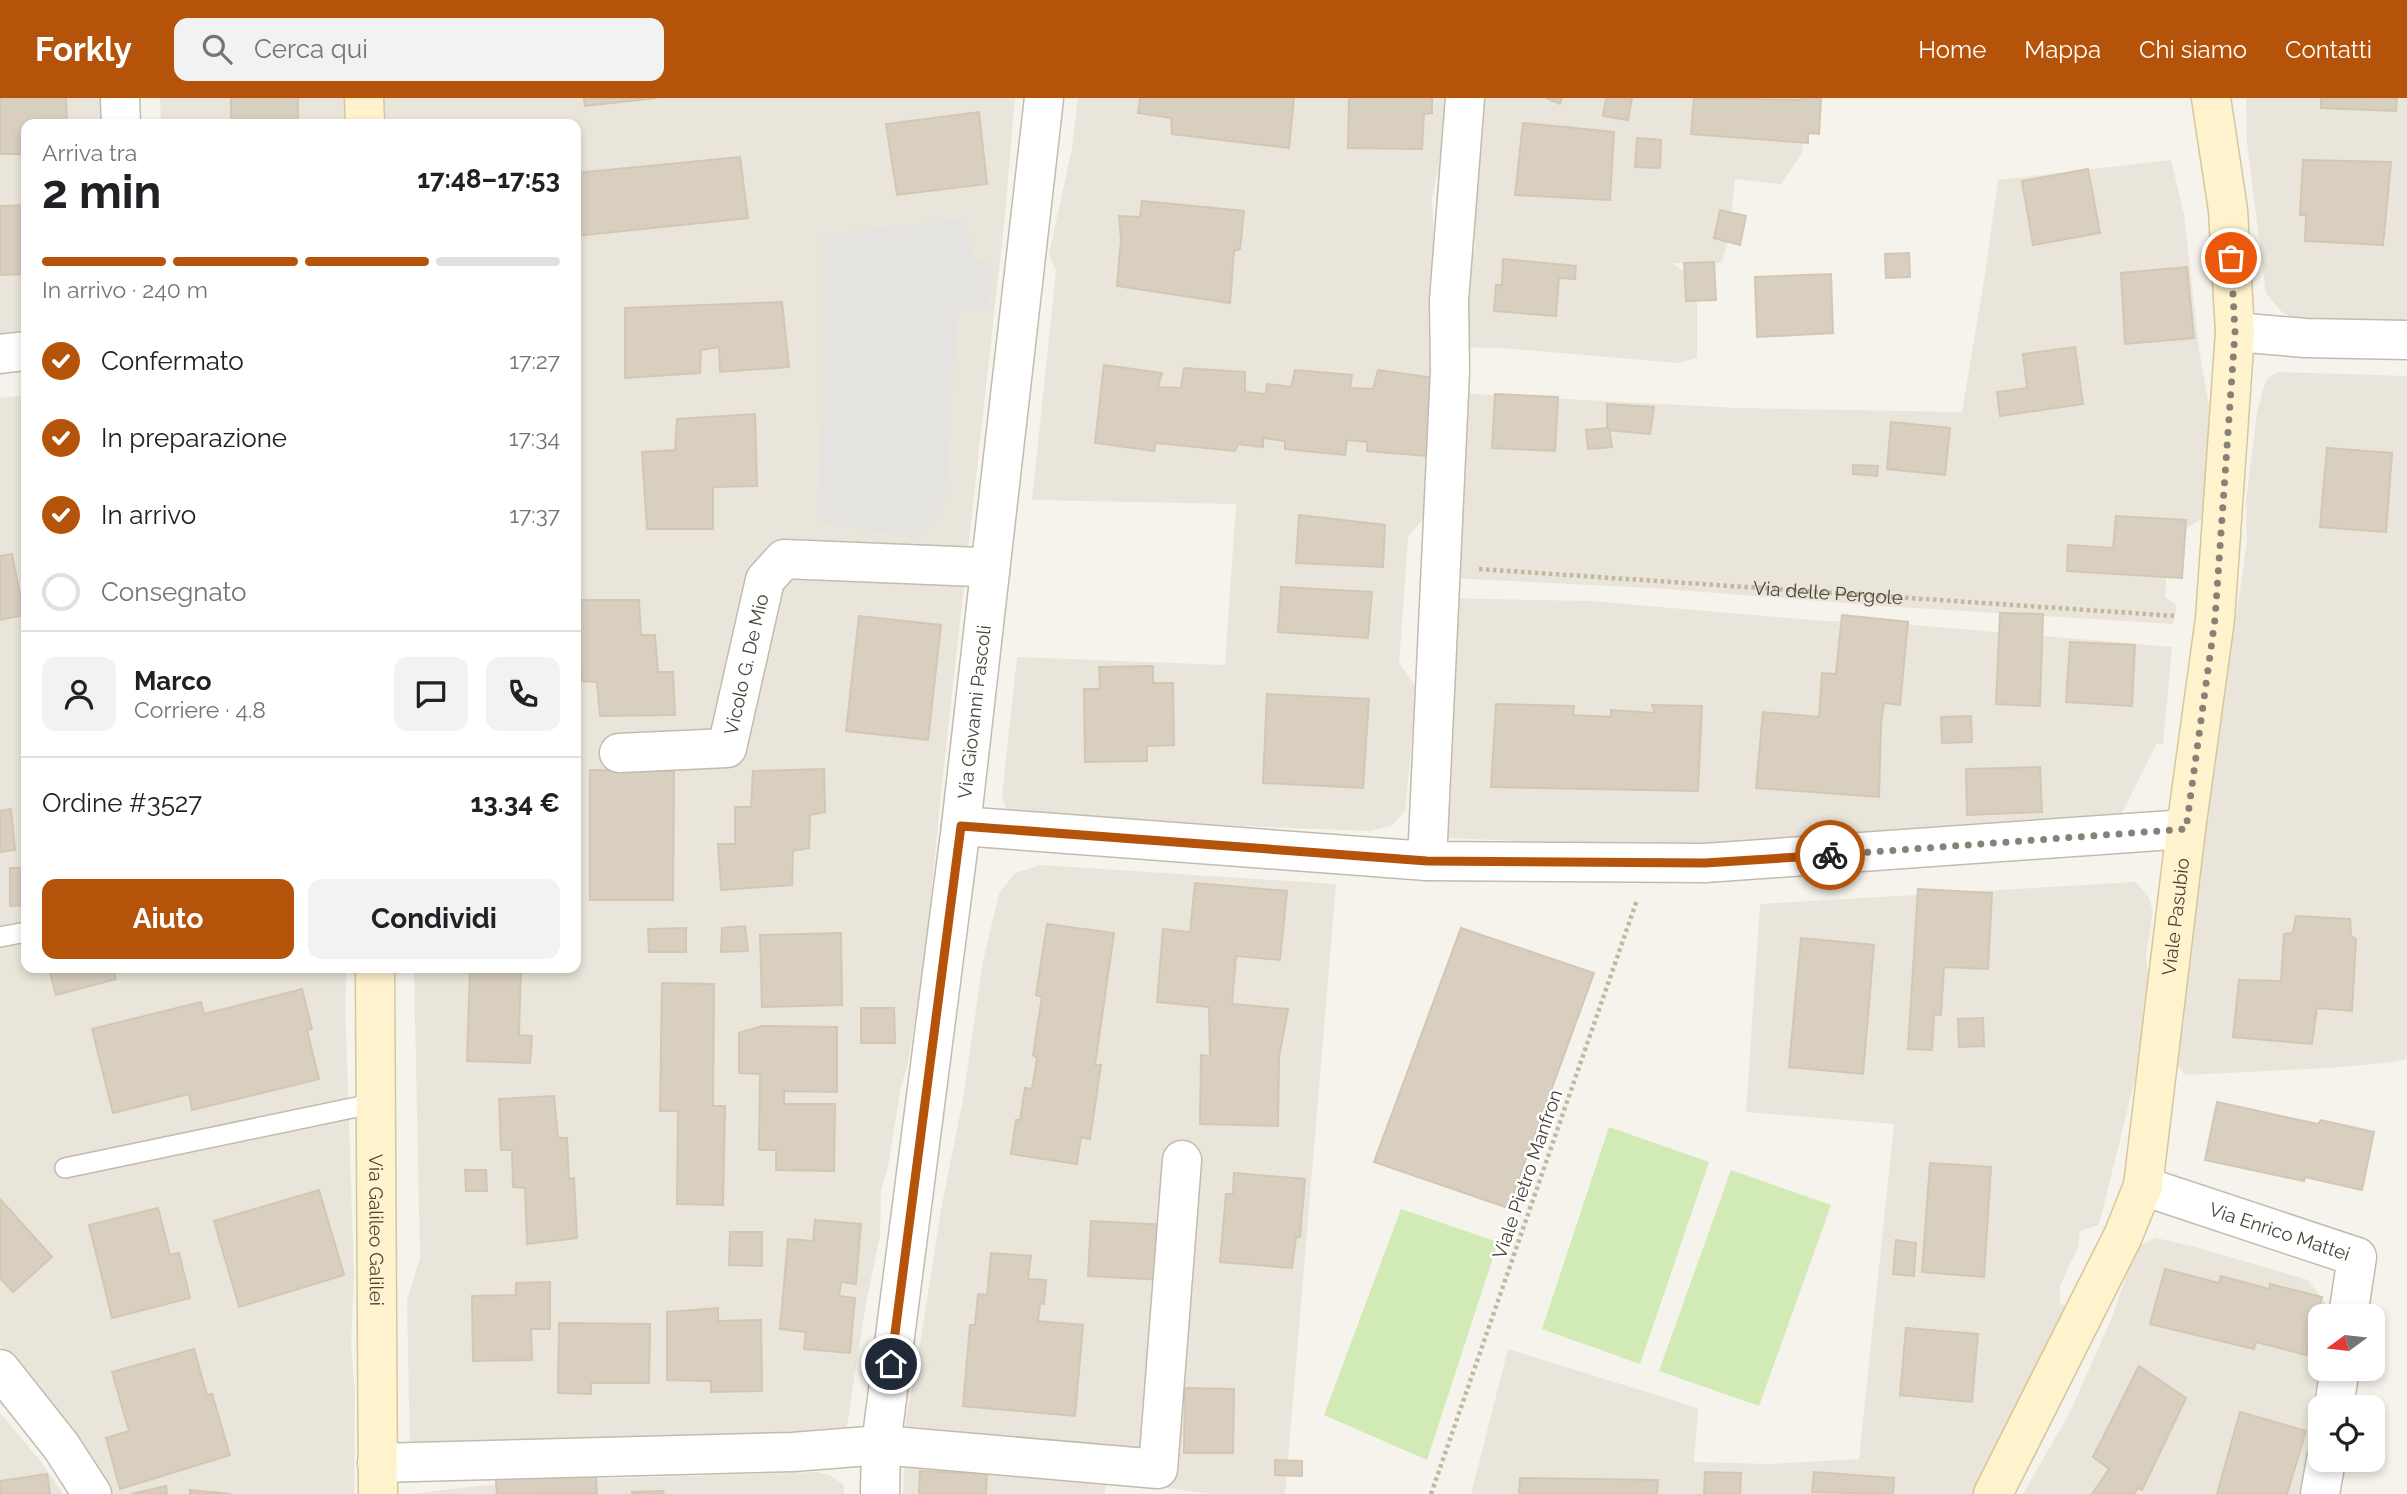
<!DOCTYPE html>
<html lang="it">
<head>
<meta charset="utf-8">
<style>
	:root { --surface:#fff; --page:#f2f2f2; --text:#202124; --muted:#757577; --line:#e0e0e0; --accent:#b45309 }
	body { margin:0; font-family:Raleway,sans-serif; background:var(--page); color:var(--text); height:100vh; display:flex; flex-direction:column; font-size:26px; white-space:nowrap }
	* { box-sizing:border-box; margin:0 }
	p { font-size:23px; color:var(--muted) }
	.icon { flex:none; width:38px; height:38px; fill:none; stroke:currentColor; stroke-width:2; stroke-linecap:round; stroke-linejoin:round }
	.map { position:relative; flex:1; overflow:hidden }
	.side { position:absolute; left:21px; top:21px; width:560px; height:854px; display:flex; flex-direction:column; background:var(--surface); border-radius:14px; box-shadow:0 4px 10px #0003 }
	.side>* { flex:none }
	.needle { width:46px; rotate:255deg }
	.tools { position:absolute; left:2308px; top:1206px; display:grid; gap:14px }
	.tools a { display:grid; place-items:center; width:77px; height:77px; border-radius:14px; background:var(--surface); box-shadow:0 4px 10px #0003; font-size:35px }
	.pin { position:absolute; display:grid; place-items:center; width:60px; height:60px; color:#fff; margin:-30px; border:4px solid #fff; border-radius:50%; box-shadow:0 2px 7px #0007 }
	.courier { position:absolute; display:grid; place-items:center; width:70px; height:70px; margin:-35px; border:5px solid #b45309; border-radius:50%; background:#fff; color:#222; box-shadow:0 2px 9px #0007 }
	.head em { font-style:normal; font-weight:700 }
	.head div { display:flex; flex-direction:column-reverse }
	.head { display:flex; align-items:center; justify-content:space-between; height:119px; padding:0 21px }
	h1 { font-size:46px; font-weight:700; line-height:52px }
	.bar { display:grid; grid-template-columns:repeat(4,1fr); gap:10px 7px; align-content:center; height:84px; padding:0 21px }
	.bar i { height:9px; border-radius:5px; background:var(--line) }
	.bar .selected { background:var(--accent) }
	.bar p { grid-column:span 4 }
	.line { display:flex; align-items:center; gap:18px; padding:0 21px; border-top:2px solid var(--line) }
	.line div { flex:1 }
	.round { display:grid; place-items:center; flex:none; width:74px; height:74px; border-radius:14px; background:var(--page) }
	ol { padding:0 21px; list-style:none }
	li { display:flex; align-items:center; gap:21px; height:77px }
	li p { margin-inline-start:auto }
	li .icon { padding:7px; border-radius:50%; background:var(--accent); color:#fff; stroke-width:4 }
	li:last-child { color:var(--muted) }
	li i { width:38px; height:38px; border:4px solid var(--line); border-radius:50% }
	.cta { display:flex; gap:14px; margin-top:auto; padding:14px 21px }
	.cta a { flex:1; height:80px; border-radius:14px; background:var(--accent); color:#fff; font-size:28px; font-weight:700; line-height:80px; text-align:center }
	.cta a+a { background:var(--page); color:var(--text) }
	header { display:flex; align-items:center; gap:42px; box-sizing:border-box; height:98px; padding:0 35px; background:var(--accent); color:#fff }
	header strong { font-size:33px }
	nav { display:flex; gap:38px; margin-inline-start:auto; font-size:24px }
	.search { width:490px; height:63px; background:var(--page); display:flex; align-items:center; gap:18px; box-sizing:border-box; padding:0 24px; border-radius:14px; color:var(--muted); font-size:26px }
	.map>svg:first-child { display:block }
	.residential { fill:#eae5da }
	.green { fill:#d2eab5 }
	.parking { fill:#e5e3e0 }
	.building { fill:#d8cfc1; stroke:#d3c7b4; stroke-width:2 }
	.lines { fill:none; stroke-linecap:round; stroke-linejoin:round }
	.lane-casing { stroke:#c2bbae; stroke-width:22 }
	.street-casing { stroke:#c2bbae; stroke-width:41 }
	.secondary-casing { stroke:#d6c79b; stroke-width:41 }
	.path { stroke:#c4b79f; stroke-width:4.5; stroke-dasharray:3.5 3.5; stroke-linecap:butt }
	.lane { stroke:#fff; stroke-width:19 }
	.street { stroke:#fff; stroke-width:38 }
	.secondary { stroke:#fff3cd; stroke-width:38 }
	.done { stroke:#878178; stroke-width:7; stroke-dasharray:0 12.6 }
	.route { stroke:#b45309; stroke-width:9 }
	.labels { text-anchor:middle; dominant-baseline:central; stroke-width:5; stroke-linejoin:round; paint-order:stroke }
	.street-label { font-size:19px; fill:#4b4439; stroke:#fff }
</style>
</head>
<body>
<header>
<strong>Forkly</strong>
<div class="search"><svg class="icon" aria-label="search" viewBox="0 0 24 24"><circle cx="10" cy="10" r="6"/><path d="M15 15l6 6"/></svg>Cerca qui</div>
<nav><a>Home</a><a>Mappa</a><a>Chi siamo</a><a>Contatti</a></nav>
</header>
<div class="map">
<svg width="2407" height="1396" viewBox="0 0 2407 1396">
	<rect width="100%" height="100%" fill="#f6f3ec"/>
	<g class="residential">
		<path d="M0,0H112L115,26H26V235L0,239Z"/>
		<path d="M160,0H366V26H161Z"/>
		<path d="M383,0H1015L1004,127L940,704L925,863L908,965L901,988L888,1069L881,1093L880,1138L866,1205L845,1340L410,1354L407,1202L420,1160L414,870H576V26H383Z"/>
		<path d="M1078,0H1446L1441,54L1432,100L1438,230L1426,418L1408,439L1399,565L1417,590L1405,713L1392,728L1370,733L1020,719L1006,710L1002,698L1017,559L1225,567L1236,406L1032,402L1056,173L1049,156L1072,50Z"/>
		<path d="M1479,0H1806L1802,55L1781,86L1735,81L1729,137L1722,165H1672L1697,183V260L1677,265L1503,250L1454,249L1463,162L1476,151L1470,121Z"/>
		<path d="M2246,0H2407V238L2303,227L2281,213L2266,195L2247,45Z"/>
		<path d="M2171,62L2184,116L2199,251L2212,325L2204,419L2169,442L2165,499L2177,507L2173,526L1883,508L1652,490L1449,480L1454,291L1472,296L1738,310L1962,314L1985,177L1998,82Z"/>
		<path d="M2278,274L2407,278V961L2386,965L2328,970L2186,977L2174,964L2192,820L2247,444L2246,403L2257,314L2263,291L2268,280Z"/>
		<path d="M26,297V870H347L345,903L354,1178L351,1245L355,1296L354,1396H99L23,1289L0,1247V300Z"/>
		<path d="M1443,500L1590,503L1824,523L1878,524L2172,549L2163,646L2157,645L2114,731L1723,751L1445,740Z"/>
		<path d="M1040,767L1336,786L1285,1396H1210L1106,1381L1105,1396H903L906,1319L917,1265L942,1106L963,1001L983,863L999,796L1015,775Z"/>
		<path d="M2135,784L2148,798L2153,813L2146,858L2150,890L2136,977L2099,1127L2080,1133L2078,1149L2060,1188V1204L2069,1211L1977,1396H1471L1508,1251L1698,1310L1694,1364L1771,1366L1859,1361L1894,1026L1746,1014L1760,806Z"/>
		<path d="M2156,1140L2196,1149L2308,1182L2327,1207L2326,1218H2320L2316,1357L2303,1396H2023L2070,1314L2110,1224L2137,1149Z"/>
		<path d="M0,1315L42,1365L63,1396H0Z"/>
		<path d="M817,1374L830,1377L844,1387V1396H411L478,1388L590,1381Z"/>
	</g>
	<g class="green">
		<path d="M1609,1029L1709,1064L1640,1266L1542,1231Z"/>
		<path d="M1731,1072L1831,1107L1759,1308L1659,1273Z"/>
		<path d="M1401,1111L1498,1144L1427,1362L1324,1317Z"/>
	</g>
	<path class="parking" d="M966,120L973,162L991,164L989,212H958L945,406L915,440L817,424L823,292V137Z"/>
	<g class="building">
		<path d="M0,0H66L67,26H26V56H0Z"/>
		<rect x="231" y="0" width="67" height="26"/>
		<path d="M584,0H657L585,8Z"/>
		<path d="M1140,0H1294L1289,50L1172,36L1171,20L1138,15Z"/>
		<path d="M1349,0H1432V15L1424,16L1422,51L1348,50Z"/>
		<path d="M1546,0H1562L1560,6Z"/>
		<path d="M1606,0H1632L1628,22L1603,18Z"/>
		<path d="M1694,0L1800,2V0H1821L1819,36L1808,35V45L1691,36Z"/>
		<path d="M2321,0H2397L2396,13L2321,10Z"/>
		<path d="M979,14L987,86L897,97L886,26Z"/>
		<path d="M1523,25L1614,34L1610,102L1515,97Z"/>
		<path d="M1637,40L1661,42L1660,70L1635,69Z"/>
		<path d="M740,59L748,120L576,138V75Z"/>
		<path d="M2303,62L2391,64L2383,147L2305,143L2306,117H2300Z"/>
		<path d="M2088,71L2100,135L2033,147L2022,83Z"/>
		<path d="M1142,103L1244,113L1240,151L1234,153L1230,205L1117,188L1121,141L1119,118L1140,119Z"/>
		<path d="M26,107V176L0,177V108Z"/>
		<path d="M1720,112L1746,118L1740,147L1714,140Z"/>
		<path d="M1909,155L1910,179L1886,180L1885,156Z"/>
		<path d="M1503,161L1576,168L1575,181L1559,180L1556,218L1494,213L1496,187H1502Z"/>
		<path d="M1714,164L1716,202L1686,203L1684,165Z"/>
		<path d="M2187,169L2194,240L2125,246L2121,175Z"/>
		<path d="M1831,176L1833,235L1757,239L1755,179Z"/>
		<path d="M782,204L789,269L720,274L719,249L701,252L700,275L625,280V210Z"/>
		<path d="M2075,249L2083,306L2000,318L1997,294L2027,290L2023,256Z"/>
		<path d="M1104,267L1162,275L1158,289L1181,290L1184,270L1245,274V294L1266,296L1267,286L1291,289L1295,272L1352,277L1350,290L1373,291L1378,272L1436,280L1427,358L1367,353V344L1347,342L1345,357L1285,351V343L1263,340V349L1238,346L1235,353L1156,345L1154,353L1095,345Z"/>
		<path d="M1495,296L1558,299L1555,353L1492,350Z"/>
		<path d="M1607,306L1654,309L1650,336L1607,332Z"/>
		<path d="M755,316L757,388L713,389V431H647L642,354L675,352L677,321Z"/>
		<path d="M1891,324L1950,330L1945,377L1887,371Z"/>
		<path d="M1609,330L1612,349L1588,351L1586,332Z"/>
		<path d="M2327,350L2392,355L2386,434L2320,429Z"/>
		<path d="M1853,367L1878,368L1877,378L1853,376Z"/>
		<path d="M1299,417L1385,427L1383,469L1296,465Z"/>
		<path d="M2116,418L2186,422L2182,480L2067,473L2068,447L2113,450Z"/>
		<path d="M12,456L24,517L0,522V458Z"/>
		<path d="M1281,489L1372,494L1368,540L1278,534Z"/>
		<path d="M576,502H639L641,537H655L658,574H673L675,617L600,618L597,584L582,583L576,546Z"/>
		<path d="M2000,515L2043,516L2040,608L1996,606Z"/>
		<path d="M1842,517L1908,524L1900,607L1884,605L1881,626L1879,699L1756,690L1763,614L1819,619L1822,575L1836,576Z"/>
		<path d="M859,518L941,527L928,642L846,633Z"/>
		<path d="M2070,544L2135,547L2132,608L2066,604Z"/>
		<path d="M1153,568V585H1173L1174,647L1147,648V663L1085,664L1084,591H1100L1099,569Z"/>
		<path d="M1267,596L1369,601L1363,690L1263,685Z"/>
		<path d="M1496,606L1574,608L1573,617L1611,619V612L1655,615L1652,607L1702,608L1698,693L1491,689Z"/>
		<path d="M1971,618L1972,644L1942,645L1941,619Z"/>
		<path d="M2040,669L2042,714L1967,717L1966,671Z"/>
		<path d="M824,671L825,714L810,717L809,750L793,753L792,787L721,792L718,746H735V709H751L753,673Z"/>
		<path d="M590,672L674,673L673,802H590Z"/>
		<path d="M11,711L15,752L0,754V713Z"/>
		<path d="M10,770H26V807L10,808Z"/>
		<path d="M1195,785L1287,793L1280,862L1236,858L1232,906L1288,911L1279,959L1278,1028L1200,1026L1201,957L1210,958L1209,909L1157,904L1163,831L1190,834Z"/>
		<path d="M1918,791L1992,795L1988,871L1944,869L1941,917L1934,916L1932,952L1908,951Z"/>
		<path d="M2296,818L2350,821L2351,838L2356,841L2352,913L2317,910L2312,946L2233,939L2239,882L2281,883L2284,836L2293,835Z"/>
		<path d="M1047,826L1114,835L1095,967H1101L1090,1041L1081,1039L1077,1066L1011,1056L1016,1022H1020L1025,990L1032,991L1037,960L1033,957L1042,899L1036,897Z"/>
		<path d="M745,828L748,853L721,854L722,830Z"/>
		<path d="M686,830V854H649L648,831Z"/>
		<path d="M1461,830L1594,875L1508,1110L1374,1064Z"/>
		<path d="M841,835L842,907L762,909L760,837Z"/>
		<path d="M1801,840L1874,847L1863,976L1789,969Z"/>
		<path d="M52,870H113L116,881L56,897L49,871Z"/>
		<path d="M470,870H521L519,937L532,938L530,965L467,963Z"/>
		<path d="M662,885L714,886L713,1008H725L723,1107L677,1106L678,1013H660Z"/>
		<path d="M302,891L312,931L307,932L319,981L192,1012L189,996L113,1015L92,931L201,904L204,916Z"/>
		<path d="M861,910H894L895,945H861Z"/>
		<path d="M1983,920L1984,948L1959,949L1958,921Z"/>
		<path d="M762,928L837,929V994L784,993V1006H835L834,1073L776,1072V1052H759L760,976L739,975V935Z"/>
		<path d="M554,998L558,1040H567L569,1081L574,1080L577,1140L527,1146L525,1090L513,1089L512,1052H501L499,1001Z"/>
		<path d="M2217,1004L2318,1026L2321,1022L2374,1034L2362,1092L2305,1079L2304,1083L2205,1062Z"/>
		<path d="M1930,1065L1991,1069L1984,1179L1922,1174Z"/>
		<path d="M465,1072H486L487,1093H466Z"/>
		<path d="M1234,1075L1305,1081L1300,1139H1296L1292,1170L1220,1164L1226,1096H1233Z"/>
		<path d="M319,1092L344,1177L239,1209L214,1123Z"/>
		<path d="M0,1101L52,1159L13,1194L0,1180Z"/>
		<path d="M158,1110L170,1157L179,1155L190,1200L112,1220L89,1127Z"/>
		<path d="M815,1122L861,1126L856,1186L841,1184L839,1198L855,1200L850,1255L804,1251L806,1234L780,1231L788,1141L813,1143Z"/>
		<path d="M1091,1123L1168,1127L1165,1182L1088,1178Z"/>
		<path d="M730,1134H762V1168L729,1167Z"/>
		<path d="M1896,1142L1916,1145L1914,1178L1893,1176Z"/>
		<path d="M991,1155L1031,1158L1028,1181L1046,1182L1044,1206L1040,1205L1038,1223L1083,1227L1075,1318L963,1308L970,1227H975L978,1196L987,1197Z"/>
		<path d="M2165,1171L2219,1185L2221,1178L2269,1191L2270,1186L2322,1199L2306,1257L2256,1244L2254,1251L2150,1226Z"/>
		<path d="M550,1184V1231H531L532,1262L473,1263L472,1198L516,1197V1185Z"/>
		<path d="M718,1210V1223L761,1222L762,1293L711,1294V1283L667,1282V1214Z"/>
		<path d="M559,1225L650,1226L649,1285H591V1296L558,1295Z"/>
		<path d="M1906,1230L1978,1236L1972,1304L1900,1297Z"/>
		<path d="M194,1251L207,1297L212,1296L230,1357L120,1391L106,1340L129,1333L112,1274Z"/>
		<path d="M2139,1268L2186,1300L2142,1392L2138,1390L2134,1396H2092L2109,1371L2093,1359Z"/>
		<path d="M1185,1290L1234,1291L1233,1355H1184Z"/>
		<path d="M2240,1314L2306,1333L2287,1396H2217Z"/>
		<path d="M1275,1362L1302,1363V1378L1275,1377Z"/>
		<path d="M595,1365L597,1395L497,1396L495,1372Z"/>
		<path d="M920,1373L987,1376L986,1396H919Z"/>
		<path d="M1705,1374L1741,1375L1740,1396H1704Z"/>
		<path d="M1814,1374L1894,1380L1893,1396L1812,1394Z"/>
		<path d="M47,1376L50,1396H0V1383Z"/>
		<path d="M1520,1380L1658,1382L1657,1396H1519Z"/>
		<path d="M166,1388L167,1396H131Z"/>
		<path d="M190,1392L231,1396H190Z"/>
		<path d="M663,1393L664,1396H632V1394Z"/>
	</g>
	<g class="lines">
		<defs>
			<g id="lane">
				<path d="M0,839L26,834"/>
				<path d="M65,1070L376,1005"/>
			</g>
			<g id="street">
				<path d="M120,0L121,26"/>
				<path d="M2235,234L2305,240L2407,242"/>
				<path d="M0,256L26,253"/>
				<path id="s2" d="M619,655L727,650L765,482L784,461L978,469L990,473"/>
				<path d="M961,728L1427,763L1705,765L2186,731"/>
				<path d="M1427,763L1450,273L1449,202L1465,0"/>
				<path id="s3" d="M2143,1088L2357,1159L2348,1218"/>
				<path d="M0,1271L61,1348L92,1396"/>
				<path d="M2334,1309L2340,1270"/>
				<path d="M377,1365L793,1354L881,1347L1158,1371L1182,1062"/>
				<path id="s4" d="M880,1396L881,1347L961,728L1044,0"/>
				<path d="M2320,1396L2326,1362"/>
			</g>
			<g id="secondary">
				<path d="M364,0L365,26"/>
				<path id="s5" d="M375,870L378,1396"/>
				<path id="s6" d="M1993,1396L2123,1138L2143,1088L2186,731L2215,521L2235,234L2228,112L2211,0"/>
			</g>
		</defs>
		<use href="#lane" class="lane-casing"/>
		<use href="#street" class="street-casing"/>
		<use href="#secondary" class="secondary-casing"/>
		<g class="path">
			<path id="s1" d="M1479,471L2176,518"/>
			<path d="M1431,1396L1637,802"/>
		</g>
		<use href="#lane" class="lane"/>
		<use href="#street" class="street"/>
		<use href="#secondary" class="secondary"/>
	</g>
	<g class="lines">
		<path class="done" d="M1830,757L2186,731L2215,521L2235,234L2231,160"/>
		<path class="route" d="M891,1266L961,728L1427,763L1705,765L1830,757"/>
	</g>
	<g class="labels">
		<g class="street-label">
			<text stroke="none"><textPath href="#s1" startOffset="350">Via delle Pergole</textPath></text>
			<text stroke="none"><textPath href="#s2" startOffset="194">Vicolo G. De Mio</textPath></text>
			<text stroke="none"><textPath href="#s4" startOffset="788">Via Giovanni Pascoli</textPath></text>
			<text stroke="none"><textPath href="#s6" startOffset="614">Viale Pasubio</textPath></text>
			<text transform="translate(1527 1076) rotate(-71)">Viale Pietro Manfron</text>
			<text stroke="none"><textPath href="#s5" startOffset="262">Via Galileo Galilei</textPath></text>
			<text stroke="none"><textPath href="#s3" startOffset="144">Via Enrico Mattei</textPath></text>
		</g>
	</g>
</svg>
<div class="tools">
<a><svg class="needle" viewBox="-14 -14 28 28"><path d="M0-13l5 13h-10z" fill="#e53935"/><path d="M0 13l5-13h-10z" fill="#757577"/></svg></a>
<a><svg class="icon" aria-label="locate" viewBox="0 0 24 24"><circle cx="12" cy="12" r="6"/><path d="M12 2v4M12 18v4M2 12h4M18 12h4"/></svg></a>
</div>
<div class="pin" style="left:2231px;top:160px;background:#ea580c"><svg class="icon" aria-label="bag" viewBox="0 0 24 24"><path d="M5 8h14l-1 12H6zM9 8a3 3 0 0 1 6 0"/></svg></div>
<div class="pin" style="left:891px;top:1266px;background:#1f2937"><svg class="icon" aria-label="home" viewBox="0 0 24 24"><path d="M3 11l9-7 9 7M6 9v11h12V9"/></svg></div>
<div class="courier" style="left:1830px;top:757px"><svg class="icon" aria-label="bike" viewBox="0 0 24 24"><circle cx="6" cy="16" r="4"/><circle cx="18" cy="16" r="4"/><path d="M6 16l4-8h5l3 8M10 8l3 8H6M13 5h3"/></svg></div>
<section class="side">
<div class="head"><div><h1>2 min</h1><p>Arriva tra</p></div><em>17:48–17:53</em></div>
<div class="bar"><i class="selected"></i><i class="selected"></i><i class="selected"></i><i></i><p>In arrivo · 240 m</p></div>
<ol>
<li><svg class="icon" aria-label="check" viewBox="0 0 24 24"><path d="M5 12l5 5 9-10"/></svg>Confermato<p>17:27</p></li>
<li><svg class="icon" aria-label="check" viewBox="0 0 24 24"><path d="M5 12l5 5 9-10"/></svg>In preparazione<p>17:34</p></li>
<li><svg class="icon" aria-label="check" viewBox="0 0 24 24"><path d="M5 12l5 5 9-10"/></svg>In arrivo<p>17:37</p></li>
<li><i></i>Consegnato</li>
</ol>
<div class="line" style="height:126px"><a class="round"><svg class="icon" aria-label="person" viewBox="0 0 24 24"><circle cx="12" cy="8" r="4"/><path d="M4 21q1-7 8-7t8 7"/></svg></a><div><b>Marco</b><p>Corriere · 4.8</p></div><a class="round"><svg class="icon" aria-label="chat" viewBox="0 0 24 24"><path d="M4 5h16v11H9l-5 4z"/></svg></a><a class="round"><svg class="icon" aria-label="phone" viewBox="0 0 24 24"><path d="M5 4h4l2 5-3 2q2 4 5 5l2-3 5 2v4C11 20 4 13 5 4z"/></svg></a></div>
<div class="line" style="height:91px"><div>Ordine #3527</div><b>13.34 €</b></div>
<div class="cta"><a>Aiuto</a><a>Condividi</a></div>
</section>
</div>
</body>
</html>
